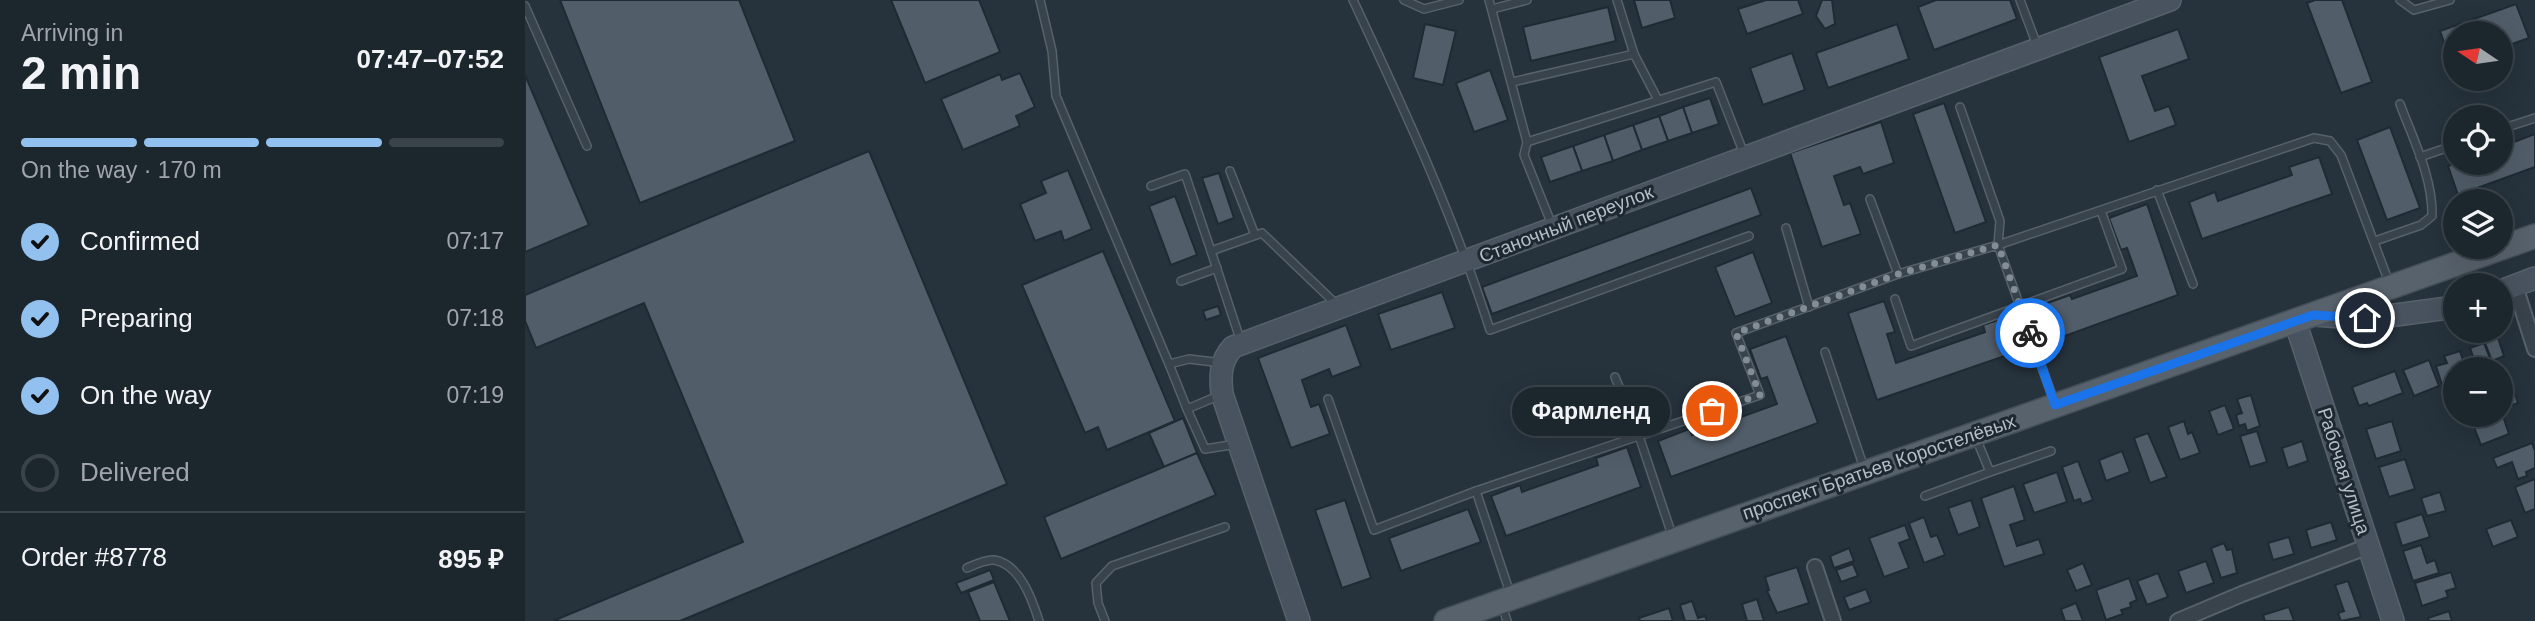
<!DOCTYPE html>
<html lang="en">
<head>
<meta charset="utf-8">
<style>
	:root { --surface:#1c262d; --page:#293239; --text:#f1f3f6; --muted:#a0a5aa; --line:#3a4349; --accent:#92c1f0 }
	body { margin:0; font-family:Arial,sans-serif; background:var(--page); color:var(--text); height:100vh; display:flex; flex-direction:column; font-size:26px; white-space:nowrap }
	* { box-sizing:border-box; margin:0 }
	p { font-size:23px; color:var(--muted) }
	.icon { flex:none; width:38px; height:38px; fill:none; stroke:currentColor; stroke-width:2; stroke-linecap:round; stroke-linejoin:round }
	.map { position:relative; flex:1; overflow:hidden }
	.drawer { display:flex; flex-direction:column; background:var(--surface); width:525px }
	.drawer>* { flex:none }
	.needle { width:46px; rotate:283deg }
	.tools { position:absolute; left:1918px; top:21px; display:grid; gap:14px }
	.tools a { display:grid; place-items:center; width:70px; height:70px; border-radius:50%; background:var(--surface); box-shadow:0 7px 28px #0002,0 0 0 2px var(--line); font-size:35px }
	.pin { position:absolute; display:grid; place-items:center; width:60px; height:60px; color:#fff; margin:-30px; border:4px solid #fff; border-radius:50%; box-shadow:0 2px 7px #0007 }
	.courier { position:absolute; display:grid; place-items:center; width:70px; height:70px; margin:-35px; border:5px solid #1a73e8; border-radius:50%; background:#fff; color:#222; box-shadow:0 2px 9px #0007 }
	.bubble { position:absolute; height:49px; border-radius:24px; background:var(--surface); box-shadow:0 7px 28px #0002,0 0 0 2px var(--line); font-size:23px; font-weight:700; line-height:49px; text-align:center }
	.headline em { font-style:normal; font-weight:700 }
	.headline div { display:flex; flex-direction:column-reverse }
	.headline { display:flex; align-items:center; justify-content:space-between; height:119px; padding:0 21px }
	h1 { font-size:46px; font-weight:700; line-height:52px }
	.bar { display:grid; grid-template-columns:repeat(4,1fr); gap:10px 7px; align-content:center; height:84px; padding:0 21px }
	.bar i { height:9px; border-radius:5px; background:var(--line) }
	.bar .on { background:var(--accent) }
	.bar p { grid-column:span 4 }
	.line { display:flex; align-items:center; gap:18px; padding:0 21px; border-top:2px solid var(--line) }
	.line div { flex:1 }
	ol { padding:0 21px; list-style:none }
	li { display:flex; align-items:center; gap:21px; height:77px }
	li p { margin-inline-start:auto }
	li .icon { padding:7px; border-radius:50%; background:var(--accent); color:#111; stroke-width:4 }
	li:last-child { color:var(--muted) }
	li i { width:38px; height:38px; border:4px solid var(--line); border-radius:50% }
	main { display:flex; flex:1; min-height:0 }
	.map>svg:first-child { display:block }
	.building { fill:#515d69; stroke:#202a33; stroke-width:2 }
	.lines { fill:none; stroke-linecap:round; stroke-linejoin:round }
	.lane-casing { stroke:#57616a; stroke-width:10 }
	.street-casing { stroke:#57616a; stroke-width:18 }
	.secondary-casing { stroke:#57616a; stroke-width:24 }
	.primary-casing { stroke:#454f58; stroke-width:26 }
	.lane { stroke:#39434c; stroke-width:7 }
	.street { stroke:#39434c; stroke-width:14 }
	.secondary { stroke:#48535f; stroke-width:21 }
	.primary { stroke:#58626c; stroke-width:23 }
	.done { stroke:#838d96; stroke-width:7; stroke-dasharray:0 12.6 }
	.route { stroke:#1a73e8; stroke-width:9 }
	.labels { text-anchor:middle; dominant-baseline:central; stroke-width:6; stroke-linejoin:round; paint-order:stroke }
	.street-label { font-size:19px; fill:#b5bec7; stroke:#1e2831 }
</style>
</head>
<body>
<main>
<section class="drawer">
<div class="headline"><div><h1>2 min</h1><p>Arriving in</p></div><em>07:47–07:52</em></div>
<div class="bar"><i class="on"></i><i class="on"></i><i class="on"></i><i></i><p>On the way · 170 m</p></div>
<ol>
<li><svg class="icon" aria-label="check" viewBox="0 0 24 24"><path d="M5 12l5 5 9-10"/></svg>Confirmed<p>07:17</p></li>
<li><svg class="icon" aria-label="check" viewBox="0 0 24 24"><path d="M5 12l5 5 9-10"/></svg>Preparing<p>07:18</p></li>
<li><svg class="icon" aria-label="check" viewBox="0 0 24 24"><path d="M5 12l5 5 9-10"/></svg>On the way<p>07:19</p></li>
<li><i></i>Delivered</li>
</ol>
<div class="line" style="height:91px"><div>Order #8778</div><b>895 ₽</b></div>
</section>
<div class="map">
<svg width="2010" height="621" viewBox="0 0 2010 621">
	<rect width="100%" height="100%" fill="#26323c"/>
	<g class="building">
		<path d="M35,0H214L270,141L115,203Z"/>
		<path d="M366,0H454L475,52L400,83Z"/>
		<path d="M1109,0H1145L1150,18L1117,28Z"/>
		<path d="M1241,0H1273L1278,14L1222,34L1213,9Z"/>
		<path d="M1297,0H1307L1310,24L1300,29L1291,16Z"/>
		<path d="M1411,0H1485L1492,19L1409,50L1393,7Z"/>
		<path d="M1790,0H1817L1847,82L1816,93L1782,3Z"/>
		<path d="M1991,4L2004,38L1976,48V33H1930V64L1927,65L1915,31Z"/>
		<path d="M1083,7L1091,41L1006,61L998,27Z"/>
		<path d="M900,24L931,31L918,85L888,78Z"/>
		<path d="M1372,24L1384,59L1303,88L1291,53Z"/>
		<path d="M1653,29L1664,59L1617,76L1630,111L1644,106L1651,125L1604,142L1574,57Z"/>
		<path d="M1267,53L1280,90L1238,105L1225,68Z"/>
		<path d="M965,70L983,120L949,132L931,83Z"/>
		<path d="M495,73L510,107L491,116L495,126L438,150L416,99L475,74L477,80Z"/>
		<path d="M0,75L64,225L0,252Z"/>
		<path d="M1185,98L1194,124L1167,133L1158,107Z"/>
		<path d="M1419,103L1461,222L1430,233L1388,114Z"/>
		<path d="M1158,107L1167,133L1143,141L1134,116Z"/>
		<path d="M1134,116L1143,141L1117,150L1108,125Z"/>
		<path d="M1356,122L1369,163L1338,174L1335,167L1309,176L1319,205L1325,203L1336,234L1297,247L1265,153Z"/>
		<path d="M1108,125L1117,150L1088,161L1079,135Z"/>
		<path d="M1865,127L1895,208L1862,220L1832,140Z"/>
		<path d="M2010,134V167L1933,195L1923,166L1932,163H1976V147Z"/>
		<path d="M1079,135L1088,161L1057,171L1048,146Z"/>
		<path d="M1048,146L1057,171L1025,182L1016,157Z"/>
		<path d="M344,151L482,484L155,621H28L218,542L119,303L11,348L0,321V295Z"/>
		<path d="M1794,157L1807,194L1677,239L1664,202L1690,192L1693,201L1767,175L1764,167Z"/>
		<path d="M543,170L567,229L539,241L536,231L510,241L495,204L521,193L516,181Z"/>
		<path d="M694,173L709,218L693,224L677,178Z"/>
		<path d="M1226,188L1236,215L967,314L957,287Z"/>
		<path d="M650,196L672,255L646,265L624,206Z"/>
		<path d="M1622,204L1653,295L1526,341L1514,306L1545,295L1547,299L1612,276L1602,248L1596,250L1584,218Z"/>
		<path d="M578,251L650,421L582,450L573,427L560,433L497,285Z"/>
		<path d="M1228,252L1247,303L1210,317L1190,267Z"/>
		<path d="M917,292L930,328L866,350L853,314Z"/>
		<path d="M1359,301L1370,332L1362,334L1371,363L1460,332L1458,325L1488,315L1500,349L1352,400L1323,313Z"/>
		<path d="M693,306L696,315L681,320L678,311Z"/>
		<path d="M821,325L836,366L807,377L804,369L777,380L786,407L794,404L805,434L766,448L733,358Z"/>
		<path d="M1261,336L1293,423L1146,477L1133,441L1164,429L1167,435L1252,404L1242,377L1236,379L1225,349Z"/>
		<path d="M1973,338L1979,356L1967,361L1960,343Z"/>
		<path d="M1959,343L1966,361L1952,367L1945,348Z"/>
		<path d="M1935,351L1941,369H1930V384L1918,388L1911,366L1922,363L1919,356Z"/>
		<path d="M1904,360L1914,386L1889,396L1878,370Z"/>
		<path d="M1870,371L1878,393L1844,406L1842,403L1834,406L1827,387Z"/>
		<path d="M1982,372L1993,403L1976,409V375Z"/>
		<path d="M1726,395L1735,426L1722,431L1720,424L1714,426L1711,415L1717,413L1712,399Z"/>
		<path d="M1700,405L1709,429L1693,435L1684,411Z"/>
		<path d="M1978,416L1984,434L1956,445L1949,427Z"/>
		<path d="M658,418L672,453L639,467L624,433Z"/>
		<path d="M1659,421L1663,434L1667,432L1675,453L1655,460L1643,427Z"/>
		<path d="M1867,421L1876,451L1851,459L1841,429Z"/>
		<path d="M1732,431L1742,462L1725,467L1715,436Z"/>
		<path d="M1623,433L1642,477L1625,483L1609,438Z"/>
		<path d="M1777,441L1783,461L1763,468L1757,448Z"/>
		<path d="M2007,443L2010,451V468L2001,472L2002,476L1993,479L1987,462L1972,468L1968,458Z"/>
		<path d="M1102,447L1116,487L981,536L966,496L995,485L997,492L1073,465L1071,458Z"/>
		<path d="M1597,451L1605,472L1581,481L1574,460Z"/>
		<path d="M672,453L691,495L536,559L519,517Z"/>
		<path d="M1880,459L1890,489L1864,497L1854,467Z"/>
		<path d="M1553,461L1568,500L1557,504L1555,499L1549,501L1537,467Z"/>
		<path d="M1532,472L1542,502L1509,513L1498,484Z"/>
		<path d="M2010,479V509L2000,513L1990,487Z"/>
		<path d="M1489,486L1500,520L1485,525L1492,546L1514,539L1519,554L1479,567L1456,498Z"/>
		<path d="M1915,492L1921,511L1902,516L1896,498Z"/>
		<path d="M820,500L846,578L817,588L790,510Z"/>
		<path d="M1446,500L1455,527L1433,535L1423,508Z"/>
		<path d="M943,509L956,542L876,571L864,538Z"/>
		<path d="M1897,514L1905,537L1877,546L1870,523Z"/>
		<path d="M1399,517L1406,537L1412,535L1420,555L1399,563L1384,523Z"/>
		<path d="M1986,520L1993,537L1968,547L1961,529Z"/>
		<path d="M1806,522L1812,540L1786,548L1781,530Z"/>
		<path d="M1380,525L1385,539L1374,543L1384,568L1359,577L1344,538Z"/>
		<path d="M1764,537L1769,554L1748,560L1743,543Z"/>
		<path d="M1699,543L1702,550L1707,549L1712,573L1696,578L1686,548Z"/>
		<path d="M1896,545L1902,563L1910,560L1914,573L1888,581L1878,551Z"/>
		<path d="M1324,548L1329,561L1309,568L1305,556Z"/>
		<path d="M1681,561L1689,583L1661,593L1653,571Z"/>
		<path d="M1558,563L1567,585L1551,591L1542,570Z"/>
		<path d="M1328,564L1333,576L1316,582L1311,570Z"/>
		<path d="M1272,567L1284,603L1252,613L1242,591L1244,590L1240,577Z"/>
		<path d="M465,570L469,580L436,593L431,583Z"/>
		<path d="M1926,572L1931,588L1921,591L1923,597L1897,606L1890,583Z"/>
		<path d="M1633,573L1643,597L1622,605L1612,581Z"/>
		<path d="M1604,578L1612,600L1605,603L1606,607L1596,610L1598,614L1581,620L1571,590Z"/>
		<path d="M1823,581L1836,617L1816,621L1813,613L1819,611L1810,585Z"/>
		<path d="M469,582L485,621H455L443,592Z"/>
		<path d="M1341,589L1346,602L1324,610L1319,597Z"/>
		<path d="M1232,599L1239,621H1222L1217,604Z"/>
		<path d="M1167,601L1173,618L1180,616L1182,621H1160L1155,605Z"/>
		<path d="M1551,603L1558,621H1540L1536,609Z"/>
		<path d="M1764,607L1769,621H1740L1738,615Z"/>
		<path d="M1144,608L1148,621H1115L1114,618Z"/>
		<path d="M1924,611L1927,621H1904L1903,618Z"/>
	</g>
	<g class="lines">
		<defs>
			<g id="lane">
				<path d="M515,0L527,51L531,96L644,364L664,359L697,363"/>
				<path d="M828,0C879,109 929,216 965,330L1224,236"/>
				<path d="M879,0L899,9L934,0"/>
				<path d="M964,0L1002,142L999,155L1027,225"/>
				<path d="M1092,0L1109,54L1133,100"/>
				<path d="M1495,0L1513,48"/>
				<path d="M1875,0L1889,10L1925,0"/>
				<path d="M0,6L62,146"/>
				<path d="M967,9L1002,0"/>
				<path d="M987,82L1109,54"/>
				<path d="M1435,107L1475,221L1473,245L1789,138L1805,141L1816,155L1865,285"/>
				<path d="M1976,129L2010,118"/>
				<path d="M1002,142L1191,82L1219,154"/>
				<path d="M1895,157L1930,145"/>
				<path d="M705,171L730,235"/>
				<path d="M626,186L660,174L686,251"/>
				<path d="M1632,190L1668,284"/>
				<path d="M1345,199L1373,274"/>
				<path d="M1261,228L1284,307"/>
				<path d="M1850,241L1896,225L1907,216C1908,178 1888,139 1875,104"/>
				<path d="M656,281L692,268"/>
				<path d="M1370,299L1386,346L1597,269L1576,211"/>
				<path d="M716,342L686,251L737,233L812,305"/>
				<path d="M1300,352L1339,468"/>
				<path d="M644,364L662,409"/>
				<path d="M1090,377L1114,436L1148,538"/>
				<path d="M693,396L662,409L680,449L712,444"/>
				<path d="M803,399L849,530L951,491L1235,395L1211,333L1373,274L1473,245L1530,404"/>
				<path d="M1465,472L1526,451"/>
				<path d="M951,491L985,593"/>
				<path d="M1400,496L1465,472L1451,438"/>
				<path d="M442,568C449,565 461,559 469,560C495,564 507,599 514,621"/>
				<path d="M977,605L982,621"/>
				<path d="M580,621L573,603L571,583L587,566L700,527"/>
			</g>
			<g id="street">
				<path d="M1990,286L2010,349"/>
				<path d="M1290,567L1308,621"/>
				<path d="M1653,621L1717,594L1844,546"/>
			</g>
			<g id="secondary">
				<path d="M1976,291L2010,278"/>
				<path d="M1790,315L1841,319L1930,307"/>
				<path d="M1770,321L1868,621"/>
				<path d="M774,621L697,394C695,376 695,361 708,347L1645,0"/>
			</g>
			<path id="primary" d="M921,621C1283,490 1648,367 2010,236"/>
		</defs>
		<use href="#lane" class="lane-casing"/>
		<use href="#street" class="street-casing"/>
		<use href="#secondary" class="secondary-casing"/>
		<use href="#primary" class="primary-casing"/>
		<use href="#lane" class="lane"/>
		<use href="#street" class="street"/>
		<use href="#secondary" class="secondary"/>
		<use href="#primary" class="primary"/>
	</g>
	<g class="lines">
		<path class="done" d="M1187,411L1235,395L1211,333L1373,274L1473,245L1505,333"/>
		<path class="route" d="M1505,333L1530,405L1788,315L1840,318"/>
	</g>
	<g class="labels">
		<g class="street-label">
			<text transform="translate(1041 224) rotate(-21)">Станочный переулок</text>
			<text transform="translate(1354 467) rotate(-19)">проспект Братьев Коростелёвых</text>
			<text transform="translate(1819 471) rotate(72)">Рабочая улица</text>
		</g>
	</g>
</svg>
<div class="tools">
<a><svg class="needle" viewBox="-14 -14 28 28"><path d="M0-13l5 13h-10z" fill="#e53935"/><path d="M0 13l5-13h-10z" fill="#a0a5aa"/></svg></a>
<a><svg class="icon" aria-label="locate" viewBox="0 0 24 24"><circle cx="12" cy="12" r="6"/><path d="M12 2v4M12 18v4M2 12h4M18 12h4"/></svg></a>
<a><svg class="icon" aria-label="layers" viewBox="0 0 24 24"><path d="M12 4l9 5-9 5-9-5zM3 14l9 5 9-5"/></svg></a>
<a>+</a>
<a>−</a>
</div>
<div class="pin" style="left:1187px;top:411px;background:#ea580c"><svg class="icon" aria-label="bag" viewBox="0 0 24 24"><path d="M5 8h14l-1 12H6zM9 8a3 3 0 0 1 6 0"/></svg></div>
<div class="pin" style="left:1840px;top:318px;background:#1f2937"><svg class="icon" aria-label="home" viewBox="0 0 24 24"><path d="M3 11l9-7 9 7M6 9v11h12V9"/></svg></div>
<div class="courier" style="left:1505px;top:333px"><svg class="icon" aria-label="bike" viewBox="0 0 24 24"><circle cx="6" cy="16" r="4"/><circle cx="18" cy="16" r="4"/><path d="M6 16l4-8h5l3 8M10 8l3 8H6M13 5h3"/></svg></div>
<div class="bubble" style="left:987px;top:387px;width:158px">Фармленд</div>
</div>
</main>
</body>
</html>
